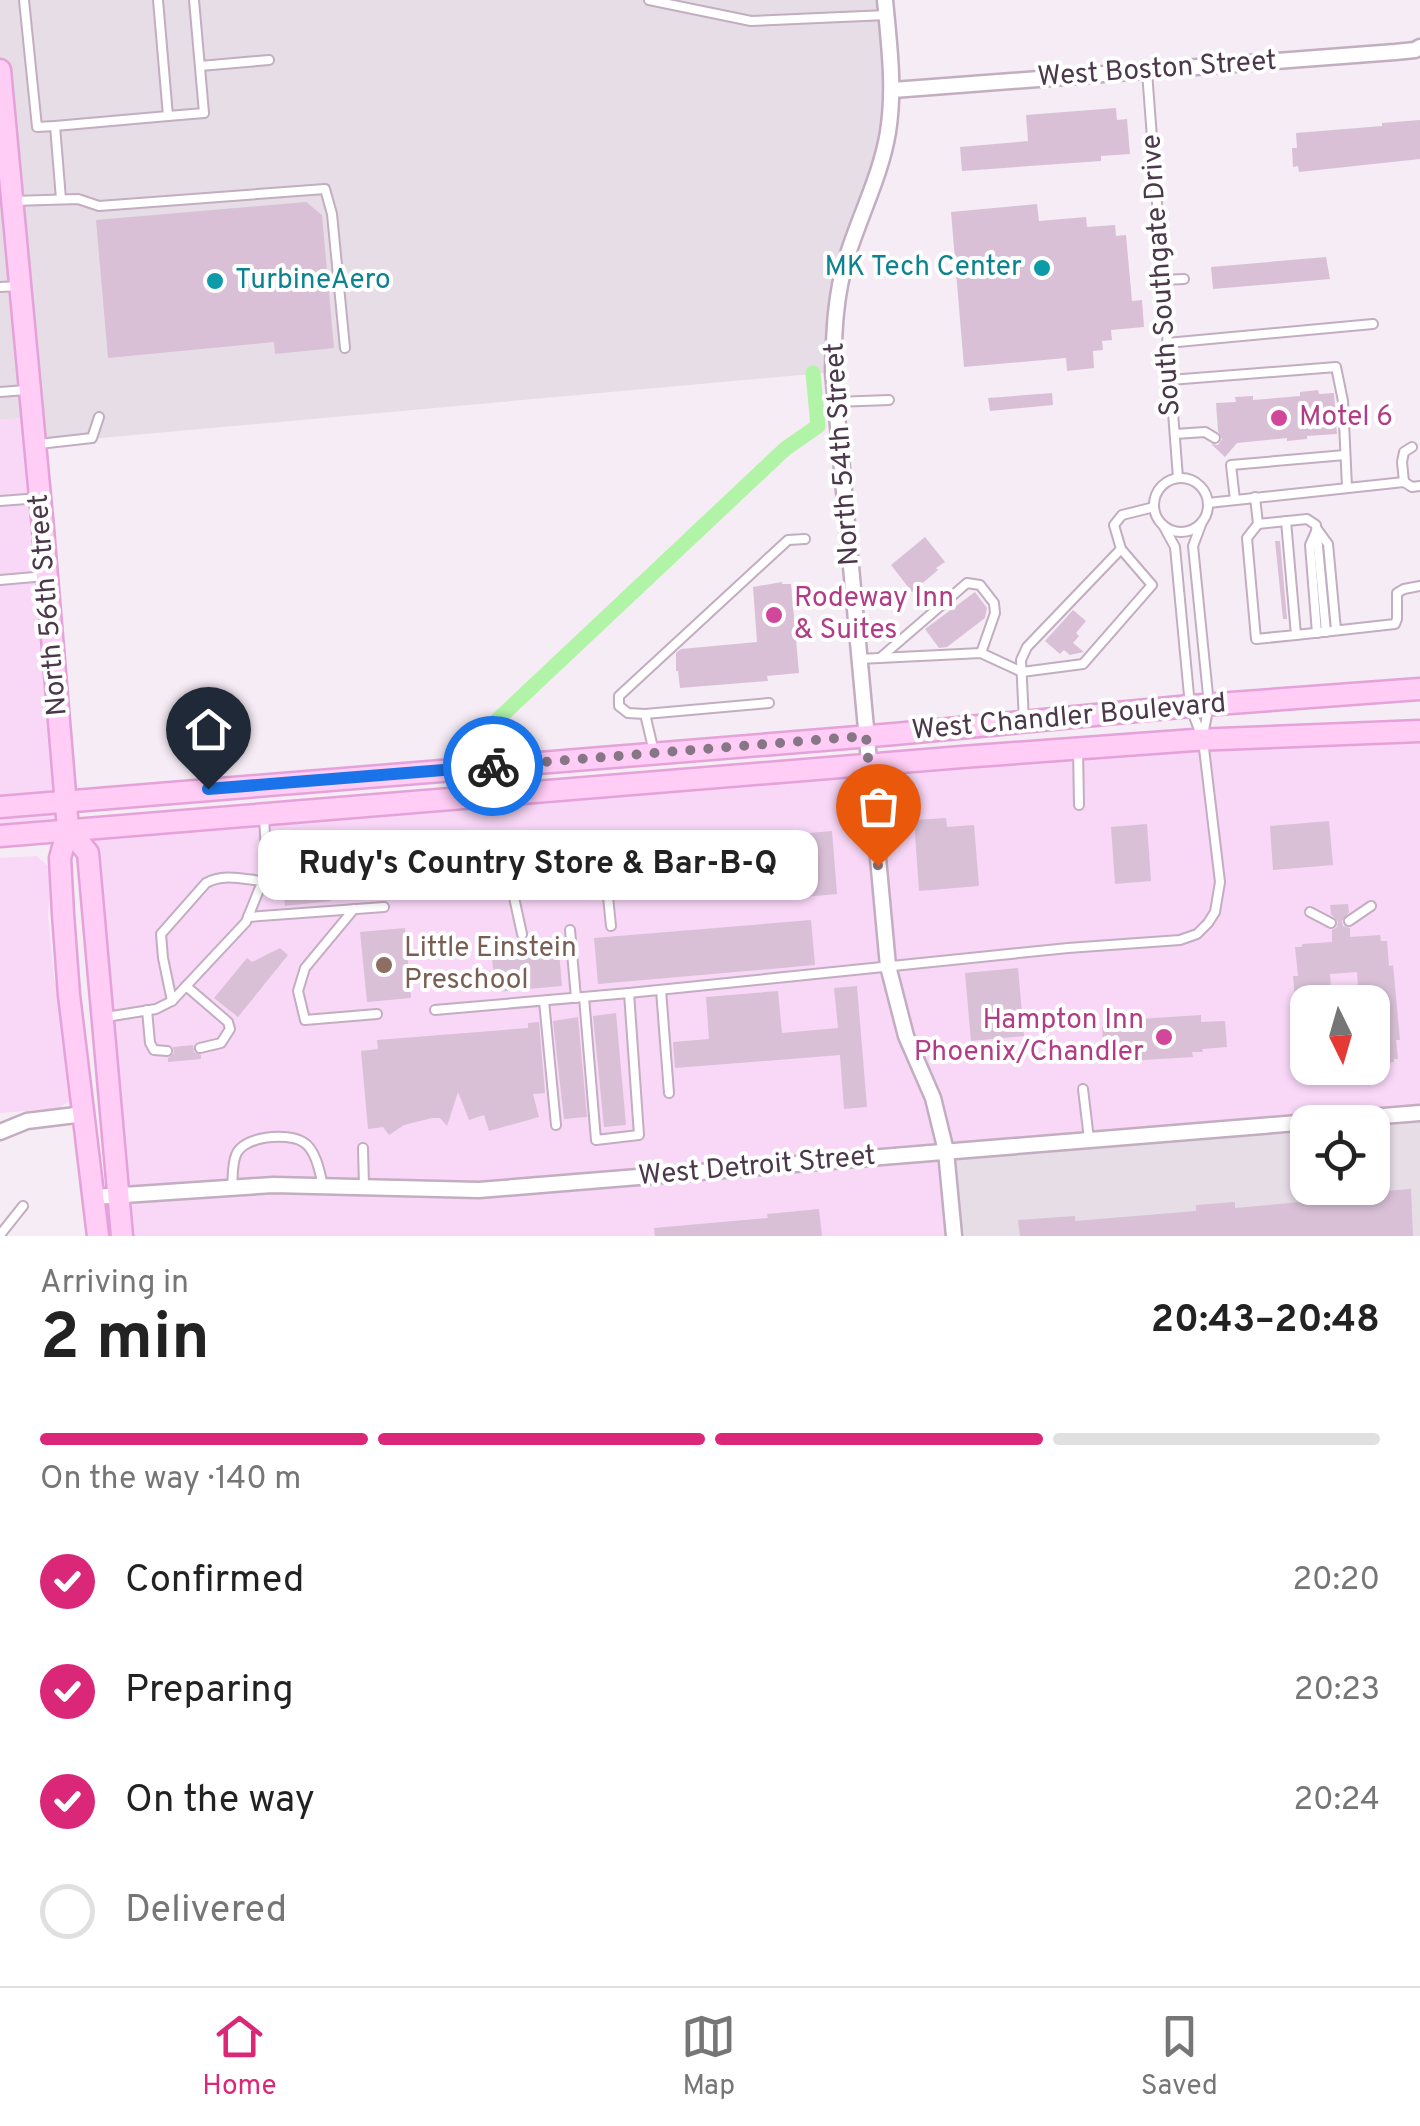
<!DOCTYPE html>
<html lang="en">
<head>
<meta charset="utf-8">
<style>
	:root { --surface:#fff; --page:#f2f2f2; --text:#222; --muted:#767676; --line:#e0e0e0; --accent:#db2777 }
	body { margin:0; font-family:Overpass,sans-serif; background:var(--page); color:var(--text); height:100vh; display:flex; flex-direction:column; font-size:38px; white-space:nowrap }
	* { box-sizing:border-box; margin:0 }
	p { font-size:32px; color:var(--muted) }
	.icon { flex:none; width:55px; height:55px; fill:none; stroke:currentColor; stroke-width:2; stroke-linecap:round; stroke-linejoin:round }
	.map { position:relative; height:1236px; overflow:hidden }
	.panel { display:flex; flex-direction:column; background:var(--surface); flex:1 }
	.panel>* { flex:none }
	.needle { width:65px; rotate:175deg }
	.buttons { position:absolute; left:1290px; top:985px; display:grid; gap:20px }
	.buttons a { display:grid; place-items:center; width:100px; height:100px; border-radius:20px; background:var(--surface); box-shadow:0 2px 8px #0004; font-size:50px }
	.pin { position:absolute; display:grid; place-items:center; width:85px; height:85px; color:#fff; margin:-102px -42px; border-radius:50% 50% 50% 0; rotate:-45deg; box-shadow:0 0 10px #0007 }
	.pin .icon { rotate:45deg }
	.courier { position:absolute; display:grid; place-items:center; width:100px; height:100px; margin:-50px; border:8px solid #1a73e8; border-radius:50%; background:#fff; color:#222; box-shadow:0 2px 12px #0007 }
	.bubble { position:absolute; height:70px; border-radius:20px; background:var(--surface); box-shadow:0 2px 8px #0004; font-size:32px; font-weight:700; line-height:70px; text-align:center }
	.headline em { font-style:normal; font-weight:700 }
	.headline div { display:flex; flex-direction:column-reverse }
	.headline { display:flex; align-items:center; justify-content:space-between; height:170px; padding:0 40px }
	h1 { font-size:65px; font-weight:700; line-height:75px }
	.bar { display:grid; grid-template-columns:repeat(4,1fr); gap:15px 10px; align-content:center; height:120px; padding:0 40px }
	.bar i { height:12px; border-radius:8px; background:var(--line) }
	.bar .active { background:var(--accent) }
	.bar p { grid-column:span 4 }
	ol { padding:0 40px; list-style:none }
	li { display:flex; align-items:center; gap:30px; height:110px }
	li p { margin-inline-start:auto }
	li .icon { padding:10px; border-radius:50%; background:var(--accent); color:#fff; stroke-width:4 }
	li:last-child { color:var(--muted) }
	li i { width:55px; height:55px; border:5px solid var(--line); border-radius:50% }
	.menu { display:flex; justify-content:space-around; align-items:center; height:140px; border-top:2px solid var(--line); background:var(--surface); font-size:28px; color:var(--muted) }
	.menu a { display:grid; justify-items:center; gap:5px }
	.menu .active { color:var(--accent) }
	.map>svg:first-child { display:block }
	.commercial { fill:#f8d7f7; fill-rule:evenodd }
	.industrial { fill:#e6dde6; fill-rule:evenodd }
	.lines { fill:none; stroke-linecap:round; stroke-linejoin:round }
	.canal { stroke:#b2f4a7; stroke-width:15 }
	.building { fill:#d9c0d7 }
	.lane-casing { stroke:#c3adc0; stroke-width:12 }
	.street-casing { stroke:#c3adc0; stroke-width:19 }
	.secondary-casing { stroke:#e4a2d8; stroke-width:25 }
	.lane { stroke:#fff; stroke-width:8 }
	.street { stroke:#fff; stroke-width:14 }
	.secondary { stroke:#ffcdf5; stroke-width:20 }
	.done { stroke:#877786; stroke-width:10; stroke-dasharray:0 18 }
	.route { stroke:#1a73e8; stroke-width:12 }
	.culture-dot { fill:#0f9aa8; stroke:#fff; stroke-width:4 }
	.hotel-dot { fill:#d1479c; stroke:#fff; stroke-width:4 }
	.education-dot { fill:#8d6e63; stroke:#fff; stroke-width:4 }
	.labels { text-anchor:middle; dominant-baseline:central; stroke-width:8; stroke-linejoin:round; paint-order:stroke }
	.street-label { font-size:28px; fill:#4b384a; stroke:#fff }
	.culture-label { font-size:28px; fill:#0d838f; stroke:#fff; text-anchor:end }
	.hotel-label { font-size:28px; fill:#b23c85; stroke:#fff; text-anchor:start }
	.education-label { font-size:28px; fill:#785e54; stroke:#fff; text-anchor:start }
</style>
</head>
<body>
<div class="map">
<svg width="1420" height="1236" viewBox="0 0 1420 1236">
	<rect width="100%" height="100%" fill="#f6ecf5"/>
	<g class="commercial">
		<path d="M32,417L68,829L1420,731V1113L947,1151L954,1236H121L88,853L68,829L0,836V420ZM1308,1002H1372V1068H1308Z"/>
		<path d="M37,856L51,869L48,916L54,978L66,1024L73,1092L69,1101L59,1108L0,1113V858Z"/>
	</g>
	<g class="industrial">
		<path d="M0,0H885L887,135L846,260L833,372L35,444L32,417L0,420Z"/>
		<path d="M1420,1113V1236H954L946,1151ZM1308,1122H1372V1188H1308Z"/>
	</g>
	<g class="lines">
		<path class="canal" d="M477,739L785,449L818,426L813,373"/>
	</g>
	<g class="building">
		<path d="M1116,108L1117,120L1127,119L1130,154L1101,156V161L962,171L960,147L1028,141L1026,115Z"/>
		<path d="M1420,120V159L1299,172L1298,166L1293,167L1292,148H1297L1296,133L1382,126V123Z"/>
		<path d="M306,202L322,215L334,348L275,354L274,342L108,358L96,220Z"/>
		<path d="M1037,204L1039,221L1086,217L1087,227L1115,225L1116,236L1126,235L1132,301L1142,300L1144,327L1111,330L1112,340L1102,341L1103,350L1093,351L1094,368L1067,371L1066,358L964,367L951,212Z"/>
		<path d="M1326,257L1330,279L1213,289L1211,267Z"/>
		<path d="M1318,390L1319,394L1334,393L1337,434L1307,436V439L1287,441V438L1237,443L1225,457L1211,444L1218,445L1222,439L1218,431L1216,403L1236,402L1235,397L1253,396V400L1300,396V392Z"/>
		<path d="M1052,393L1053,405L990,411L988,398Z"/>
		<path d="M925,537L945,562L936,568L938,570L912,592L891,565Z"/>
		<path d="M1275,541H1280L1287,619H1283Z"/>
		<path d="M782,582V584H791L799,673L767,676L768,681L680,688L678,671H676V653L681,649L757,642L753,587Z"/>
		<path d="M975,592L987,608L985,618L947,647L939,648L925,629Z"/>
		<path d="M1073,610L1086,621L1076,633L1079,636L1073,643L1084,652L1070,655L1064,650L1060,654L1045,641Z"/>
		<path d="M946,818L947,827L974,825L979,886L919,891L914,820Z"/>
		<path d="M1329,821L1333,865L1273,870L1270,826Z"/>
		<path d="M1147,824L1151,881L1115,884L1111,827Z"/>
		<path d="M832,831L837,894L803,897L802,878H794L793,861H800L798,834Z"/>
		<path d="M575,850L576,856L571,858L569,863L571,869V884L574,888L579,889V897L561,899L560,890L566,888L567,883L564,868L565,862L557,857V851Z"/>
		<path d="M350,867L351,876L331,901L285,906L282,872Z"/>
		<path d="M1348,904L1349,912L1342,921L1343,926L1350,928V937L1380,935L1381,941H1387L1389,966L1393,965L1400,1040H1396L1398,1059H1394V1062L1375,1064L1372,1060V1002H1359L1357,972L1330,974L1332,1002H1308V1040H1299L1293,976H1298L1295,947H1302V944L1332,942V930L1337,927L1338,922L1331,914L1330,905Z"/>
		<path d="M811,920L815,965L598,984L594,938Z"/>
		<path d="M405,928L411,998L367,1002L360,932Z"/>
		<path d="M558,940L562,986L495,992L491,946Z"/>
		<path d="M280,948L288,955L238,1017L214,998L247,958L252,962Z"/>
		<path d="M1018,968L1024,1036L971,1041L965,973Z"/>
		<path d="M857,986L867,1107L844,1109L840,1055L675,1068L673,1042L709,1039L706,997L778,991L782,1033L838,1028L834,988Z"/>
		<path d="M616,1013L626,1125L604,1127L593,1016Z"/>
		<path d="M1201,1015V1022L1225,1021L1227,1047L1202,1049L1203,1052H1192L1193,1057L1111,1062V1056L1104,1057L1102,1027H1107V1021Z"/>
		<path d="M578,1017L587,1117L564,1119L553,1021Z"/>
		<path d="M539,1022L545,1093L533,1094L539,1117L489,1131L484,1115L469,1120L458,1092L447,1126L440,1118H432L404,1125L389,1135L383,1127L368,1129L361,1051L378,1049L377,1040L528,1028V1023Z"/>
		<path d="M193,1045L194,1052L201,1055V1059L168,1062V1058L174,1053L173,1047Z"/>
		<path d="M1411,1189L1413,1236H1020L1018,1220L1075,1216V1221L1196,1211V1205L1235,1202V1208L1369,1196V1192Z"/>
		<path d="M819,1209L822,1236H655L654,1228L768,1218L767,1214Z"/>
	</g>
	<g class="lines">
		<defs>
			<g id="lane">
				<path d="M24,0L37,127L55,126"/>
				<path d="M649,0L751,21L887,15"/>
				<path d="M200,66L269,60"/>
				<path d="M1147,72L1178,478"/>
				<path d="M168,116L204,113L194,0"/>
				<path d="M61,199L55,126L168,116L158,0"/>
				<path d="M12,201L78,199L99,206L325,189L332,214L345,348"/>
				<path d="M1162,280L1184,279"/>
				<path d="M0,287L19,286"/>
				<path d="M1167,343L1373,324"/>
				<path d="M1170,380L1336,367L1343,401L1347,487"/>
				<path d="M0,392L26,390"/>
				<path d="M835,402L889,400"/>
				<path d="M1175,434L1205,432L1215,438"/>
				<path d="M39,444L92,438L99,417"/>
				<circle cx="1181" cy="505" r="27"/>
				<path d="M1404,482L1402,462L1404,452L1412,447"/>
				<path d="M1255,497L1258,524L1247,538L1256,639L1296,635L1286,521"/>
				<path d="M1235,500L1231,465L1345,455"/>
				<path d="M0,501L40,498"/>
				<path d="M1208,503L1404,482L1412,487L1420,486"/>
				<path d="M1202,522L1193,546L1209,705L1203,735"/>
				<path d="M1258,524L1307,519L1316,525L1326,632"/>
				<path d="M0,580L46,576"/>
				<path d="M1317,633L1310,545L1317,529L1328,544L1336,630"/>
				<path d="M1296,635L1395,624L1397,619V593L1404,589L1420,586"/>
				<path d="M880,658L967,583L980,585L994,603L995,613L981,653"/>
				<path d="M859,659L981,653L1022,672L1083,664L1152,585L1121,549"/>
				<path d="M645,714L769,703"/>
				<path d="M1024,721L1021,660L1027,647L1121,549L1114,525L1122,515L1154,507"/>
				<path d="M1078,749L1079,805"/>
				<path d="M654,752L645,714L628,713L619,706V696L788,540L805,539"/>
				<path d="M505,856L522,934"/>
				<path d="M576,863L599,861L607,887"/>
				<path d="M577,873L602,871"/>
				<path d="M539,879L559,874"/>
				<path d="M531,881L560,883"/>
				<path d="M578,882L605,879"/>
				<path d="M510,883L531,881L544,866L558,864"/>
				<path d="M354,909L305,968L298,991L305,1020L377,1014"/>
				<path d="M1310,912L1331,923"/>
				<path d="M248,917L384,907"/>
				<path d="M1349,921L1371,906"/>
				<path d="M611,926L607,887L640,883"/>
				<path d="M570,930L576,998"/>
				<path d="M186,986L228,1022L230,1029L221,1043L200,1048"/>
				<path d="M661,990L669,1093"/>
				<path d="M584,997L596,1140L639,1135L629,993"/>
				<path d="M172,1001L163,958L161,934L206,883C223,873 243,879 262,881"/>
				<path d="M544,1001L556,1125"/>
				<path d="M147,1010L150,1043L154,1050L167,1051"/>
				<path d="M435,1010L629,993L1068,948L1180,940L1197,934L1208,923L1215,912L1220,882L1203,740L1190,706L1175,547L1163,525"/>
				<path d="M106,1017L156,1009L172,1001L246,922L267,870L264,817"/>
				<path d="M1083,1089L1089,1139"/>
				<path d="M363,1148L364,1187"/>
				<path d="M232,1188C233,1178 232,1164 236,1155C243,1136 287,1132 303,1142C316,1149 320,1173 323,1186"/>
				<path d="M0,1235L23,1206"/>
			</g>
			<g id="street">
				<path d="M885,0C889,44 895,87 888,132C881,175 860,215 847,257C835,295 834,333 833,372L888,966L906,1036L933,1098L946,1151L954,1236"/>
				<path d="M893,90L1395,52L1415,50L1420,47"/>
				<path d="M0,1132L27,1121L84,1114"/>
				<path d="M94,1197L273,1185L479,1190L1420,1113"/>
			</g>
			<g id="secondary">
				<path d="M0,70L43,529L68,829L60,858L63,914L69,995L98,1236"/>
				<path d="M0,807L895,734L1190,706L1420,689"/>
				<path d="M68,829L88,853L122,1236"/>
				<path d="M0,836L962,757L1194,740L1420,731"/>
			</g>
		</defs>
		<use href="#lane" class="lane-casing"/>
		<use href="#street" class="street-casing"/>
		<use href="#secondary" class="secondary-casing"/>
		<use href="#lane" class="lane"/>
		<use href="#street" class="street"/>
		<use href="#secondary" class="secondary"/>
	</g>
	<g class="lines">
		<path class="done" d="M493,766L866,736L878,866"/>
		<path class="route" d="M208,789L493,766"/>
	</g>
	<g class="culture-dot">
		<circle cx="1042" cy="268" r="10"/>
		<circle cx="215" cy="281" r="10"/>
	</g>
	<g class="hotel-dot">
		<circle cx="1279" cy="418" r="10"/>
		<circle cx="774" cy="615" r="10"/>
		<circle cx="1164" cy="1037" r="10"/>
	</g>
	<circle class="education-dot" cx="384" cy="965" r="10"/>
	<g class="labels">
		<g class="street-label">
			<text transform="translate(1157 70) rotate(-4)">West Boston Street</text>
			<text transform="translate(1162 275) rotate(-94)">South Southgate Drive</text>
			<text transform="translate(843 454) rotate(-94)">North 54th Street</text>
			<text transform="translate(49 605) rotate(-95)">North 56th Street</text>
			<text transform="translate(1069 718) rotate(-5)">West Chandler Boulevard</text>
			<text transform="translate(757 1167) rotate(-5)">West Detroit Street</text>
		</g>
		<g class="culture-label">
			<text x="1022" y="268">MK Tech Center</text>
			<text x="235" y="281" text-anchor="start">TurbineAero</text>
		</g>
		<g class="hotel-label">
			<text x="1299" y="418">Motel 6</text>
			<text x="794" y="599">Rodeway Inn<tspan x="794" dy="32">&amp; Suites</tspan></text>
			<text x="1144" y="1021" text-anchor="end">Hampton Inn<tspan x="1144" dy="32">Phoenix/Chandler</tspan></text>
		</g>
		<g class="education-label">
			<text x="404" y="949">Little Einstein<tspan x="404" dy="32">Preschool</tspan></text>
		</g>
	</g>
</svg>
<div class="buttons">
<a><svg class="needle" viewBox="-14 -14 28 28"><path d="M0-13l5 13h-10z" fill="#e53935"/><path d="M0 13l5-13h-10z" fill="#767676"/></svg></a>
<a><svg class="icon" aria-label="locate" viewBox="0 0 24 24"><circle cx="12" cy="12" r="6"/><path d="M12 2v4M12 18v4M2 12h4M18 12h4"/></svg></a>
</div>
<div class="pin" style="left:878px;top:866px;background:#ea580c"><svg class="icon" aria-label="bag" viewBox="0 0 24 24"><path d="M5 8h14l-1 12H6zM9 8a3 3 0 0 1 6 0"/></svg></div>
<div class="pin" style="left:208px;top:789px;background:#1f2937"><svg class="icon" aria-label="home" viewBox="0 0 24 24"><path d="M3 11l9-7 9 7M6 9v11h12V9"/></svg></div>
<div class="courier" style="left:493px;top:766px"><svg class="icon" aria-label="bike" viewBox="0 0 24 24"><circle cx="6" cy="16" r="4"/><circle cx="18" cy="16" r="4"/><path d="M6 16l4-8h5l3 8M10 8l3 8H6M13 5h3"/></svg></div>
<div class="bubble" style="left:258px;top:830px;width:560px">Rudy's Country Store &amp; Bar-B-Q</div>
</div>
<section class="panel">
<div class="headline"><div><h1>2 min</h1><p>Arriving in</p></div><em>20:43–20:48</em></div>
<div class="bar"><i class="active"></i><i class="active"></i><i class="active"></i><i></i><p>On the way · 140 m</p></div>
<ol>
<li><svg class="icon" aria-label="check" viewBox="0 0 24 24"><path d="M5 12l5 5 9-10"/></svg>Confirmed<p>20:20</p></li>
<li><svg class="icon" aria-label="check" viewBox="0 0 24 24"><path d="M5 12l5 5 9-10"/></svg>Preparing<p>20:23</p></li>
<li><svg class="icon" aria-label="check" viewBox="0 0 24 24"><path d="M5 12l5 5 9-10"/></svg>On the way<p>20:24</p></li>
<li><i></i>Delivered</li>
</ol>
</section>
<nav class="menu">
<a class="active"><svg class="icon" aria-label="home" viewBox="0 0 24 24"><path d="M3 11l9-7 9 7M6 9v11h12V9"/></svg>Home</a>
<a><svg class="icon" aria-label="map" viewBox="0 0 24 24"><path d="M3 6l6-2 6 2 6-2v14l-6 2-6-2-6 2zM9 4v14M15 6v14"/></svg>Map</a>
<a><svg class="icon" aria-label="saved" viewBox="0 0 24 24"><path d="M7 4h10v16l-5-4-5 4z"/></svg>Saved</a>
</nav>
</body>
</html>
